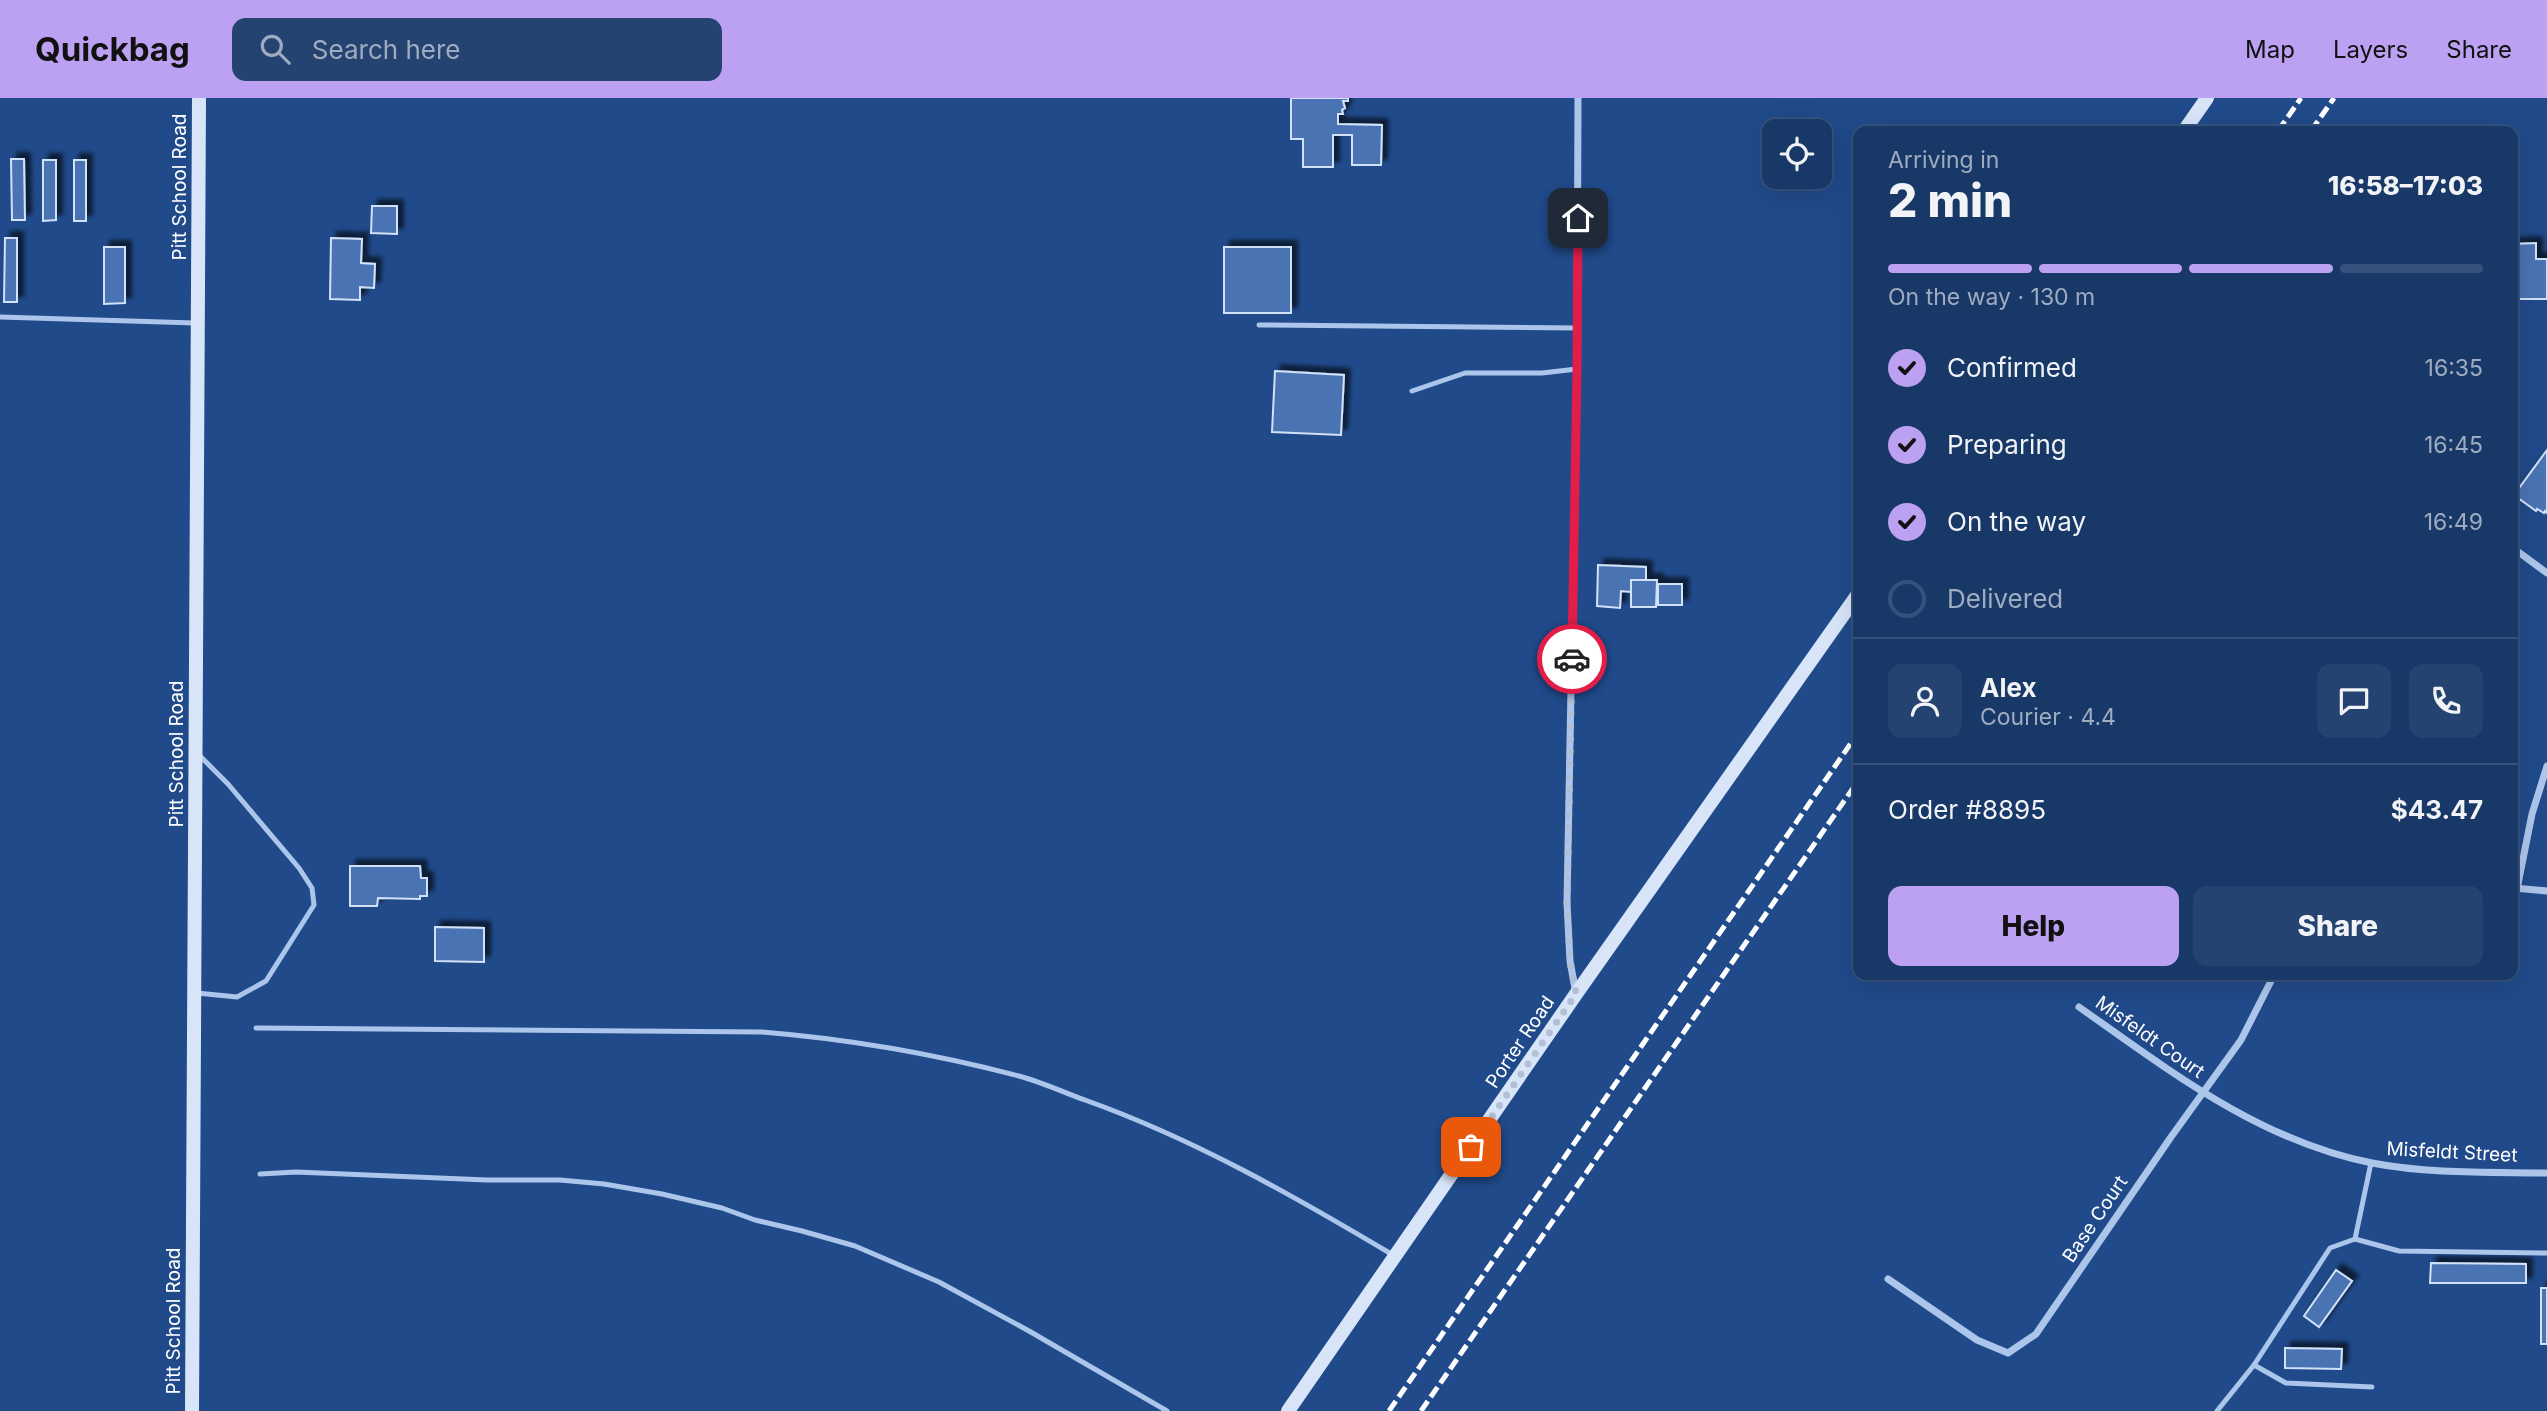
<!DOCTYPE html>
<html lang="en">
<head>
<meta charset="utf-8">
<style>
	:root { --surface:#183868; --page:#254371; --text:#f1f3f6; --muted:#9facc0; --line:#36527c; --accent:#bca0f2 }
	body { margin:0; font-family:Inter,sans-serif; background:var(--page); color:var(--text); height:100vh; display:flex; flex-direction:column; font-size:26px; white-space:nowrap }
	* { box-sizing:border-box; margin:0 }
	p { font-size:23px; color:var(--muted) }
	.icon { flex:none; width:38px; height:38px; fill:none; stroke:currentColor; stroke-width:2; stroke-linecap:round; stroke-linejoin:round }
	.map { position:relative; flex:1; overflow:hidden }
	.drawer { position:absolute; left:1853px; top:28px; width:665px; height:854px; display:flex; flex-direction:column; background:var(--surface); border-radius:14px; box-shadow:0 7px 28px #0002,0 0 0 2px var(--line) }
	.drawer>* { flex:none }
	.tools { position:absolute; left:1762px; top:21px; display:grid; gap:14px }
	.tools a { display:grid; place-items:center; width:70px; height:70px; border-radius:14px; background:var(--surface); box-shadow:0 7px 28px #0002,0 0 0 2px var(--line); font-size:35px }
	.pin { position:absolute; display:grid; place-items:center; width:60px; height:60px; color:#fff; margin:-30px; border-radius:14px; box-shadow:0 4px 10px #0006 }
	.courier { position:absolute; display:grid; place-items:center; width:70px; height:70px; margin:-35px; border:5px solid #e11d48; border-radius:50%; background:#fff; color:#222; box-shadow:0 2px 9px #0007 }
	.overview em { font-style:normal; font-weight:800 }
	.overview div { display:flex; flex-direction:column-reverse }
	.overview { display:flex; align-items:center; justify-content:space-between; height:119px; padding:0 35px }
	h1 { font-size:46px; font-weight:800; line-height:52px }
	.bar { display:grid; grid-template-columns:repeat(4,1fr); gap:10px 7px; align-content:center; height:84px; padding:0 35px }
	.bar i { height:9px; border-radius:5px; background:var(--line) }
	.bar .selected { background:var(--accent) }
	.bar p { grid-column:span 4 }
	.line { display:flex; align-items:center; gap:18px; padding:0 35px; border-top:2px solid var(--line) }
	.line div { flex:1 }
	.round { display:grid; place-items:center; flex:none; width:74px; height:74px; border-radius:14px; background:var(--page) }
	ol { padding:0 35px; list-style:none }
	li { display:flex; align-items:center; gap:21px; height:77px }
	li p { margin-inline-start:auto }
	li .icon { padding:7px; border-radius:50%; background:var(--accent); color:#111; stroke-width:4 }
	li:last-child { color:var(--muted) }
	li i { width:38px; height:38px; border:4px solid var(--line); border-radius:50% }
	.cta { display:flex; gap:14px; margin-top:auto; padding:14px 35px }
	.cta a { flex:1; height:80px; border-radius:14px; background:var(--accent); color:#111; font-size:28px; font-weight:800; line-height:80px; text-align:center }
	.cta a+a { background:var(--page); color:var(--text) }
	header { display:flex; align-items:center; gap:42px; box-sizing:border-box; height:98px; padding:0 35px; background:var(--accent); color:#111 }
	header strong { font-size:33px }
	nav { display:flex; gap:38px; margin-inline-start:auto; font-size:24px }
	.search { width:490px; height:63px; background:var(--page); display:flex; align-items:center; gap:18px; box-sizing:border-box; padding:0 24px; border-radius:14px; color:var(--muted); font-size:26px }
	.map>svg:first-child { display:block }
	.building { fill:#4973b2; stroke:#d1e1f8; stroke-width:2; filter:url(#shadow) }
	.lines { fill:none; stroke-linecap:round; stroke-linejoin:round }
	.lane { stroke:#acc6eb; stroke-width:5 }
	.street { stroke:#acc6eb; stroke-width:7 }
	.secondary { stroke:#d8e5f8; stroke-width:14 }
	.rail { stroke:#fff; stroke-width:5; stroke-dasharray:12 5; stroke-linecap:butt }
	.done { stroke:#b1c0d6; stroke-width:7; stroke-dasharray:0 12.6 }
	.route { stroke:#e11d48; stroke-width:9 }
	.labels { text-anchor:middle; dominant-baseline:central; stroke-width:5; stroke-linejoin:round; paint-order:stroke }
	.street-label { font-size:19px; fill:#fff; stroke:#204a8a }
</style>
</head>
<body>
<header>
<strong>Quickbag</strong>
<div class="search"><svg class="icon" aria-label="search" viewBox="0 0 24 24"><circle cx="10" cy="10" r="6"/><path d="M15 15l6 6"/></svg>Search here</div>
<nav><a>Map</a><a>Layers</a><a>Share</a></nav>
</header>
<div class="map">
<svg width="2547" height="1313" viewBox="0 0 2547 1313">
	<defs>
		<filter id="shadow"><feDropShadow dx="6" dy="-6" stdDeviation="2" flood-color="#0009"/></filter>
	</defs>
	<rect width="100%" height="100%" fill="#204a8a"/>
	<g class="building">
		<path d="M1291,0H1348V3H1343L1345,10L1342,12L1343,16H1338V26L1382,27L1381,67H1352V37H1333V69H1303V41H1291Z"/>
		<path d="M11,61H24L25,122H12Z"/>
		<path d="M43,62H56V122L43,123Z"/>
		<rect x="74" y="62" width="12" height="61"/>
		<path d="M372,108H397V136L371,135Z"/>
		<path d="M5,140H17V204H4Z"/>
		<path d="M331,140L362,141L361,165L375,166L374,190L360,189V202L330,201Z"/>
		<path d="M2536,145V161H2547V201H2513V146Z"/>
		<path d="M104,149H125V205L104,206Z"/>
		<rect x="1224" y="149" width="67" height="66"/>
		<path d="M1275,273L1344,277L1341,337L1272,334Z"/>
		<path d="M2547,352V415L2545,413L2544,415L2537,411L2536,413L2514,397Z"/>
		<path d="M1598,467L1646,469V482H1631V494L1621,493L1620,510L1597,508Z"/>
		<path d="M1631,482H1657L1656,509H1631Z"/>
		<rect x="1658" y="486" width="24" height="21"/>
		<path d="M350,768H420L421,780H427V798H420V801L378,800L377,808H350Z"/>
		<path d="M435,829L484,830V864L435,863Z"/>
		<path d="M2431,1165L2526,1166V1185H2430Z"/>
		<path d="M2336,1172L2352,1183L2319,1229L2304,1218Z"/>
		<rect x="2541" y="1190" width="6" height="56"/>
		<path d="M2285,1250L2342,1251L2341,1271L2285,1270Z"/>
	</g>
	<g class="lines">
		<g class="lane">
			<path d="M0,219L195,225"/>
			<path d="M1259,227L1577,230"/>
			<path d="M1412,293L1465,275H1542L1577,271"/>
			<path d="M197,895L237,899L266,883L314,807L312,790L299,770L228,686L197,655"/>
			<path d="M256,930L762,934C849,941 935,956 1019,978C1041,984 1063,994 1085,1002C1194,1041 1294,1098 1393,1157"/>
			<path d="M260,1076L296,1074L487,1082H560L604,1086L662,1096L722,1110L755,1122L802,1133L855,1148L939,1184L1029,1233L1167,1313"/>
			<path d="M2355,1141L2371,1065"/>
			<path d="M2254,1267L2286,1285L2372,1289"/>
			<path d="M2217,1313L2254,1267L2330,1150L2355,1141L2399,1153L2547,1155"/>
		</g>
		<g class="street">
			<path d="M2513,450L2547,475"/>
			<path d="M2513,790L2547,793"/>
			<path d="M2517,791L2532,716L2547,668"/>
			<path d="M1576,896L1570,863L1567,805L1577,271L1578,0"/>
			<path d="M2079,909C2170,973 2260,1043 2372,1065C2429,1076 2489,1074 2547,1075"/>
			<path d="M1888,1181L1977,1242L2008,1255L2036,1236L2171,1039L2241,942L2274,877"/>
		</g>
		<g class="secondary">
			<path d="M2184,33L2207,0"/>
			<path d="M192,1313L199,0"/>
			<path d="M1288,1313L1576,896L1858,496"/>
		</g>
		<g class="rail">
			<path d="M2278,33L2301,0"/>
			<path d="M2311,33L2334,0"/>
			<path d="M1389,1313L1858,635"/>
			<path d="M1421,1313L1858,683"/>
		</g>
	</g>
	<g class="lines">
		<path class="done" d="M1471,1049L1576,896L1570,863L1567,806L1572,561"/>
		<path class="route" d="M1572,561L1577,271L1578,120"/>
	</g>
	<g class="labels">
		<g class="street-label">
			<text transform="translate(179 89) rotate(-90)">Pitt School Road</text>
			<text transform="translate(176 656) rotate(-90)">Pitt School Road</text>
			<text transform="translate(2150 939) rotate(35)">Misfeldt Court</text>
			<text transform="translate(1520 944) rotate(-56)">Porter Road</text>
			<text transform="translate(2452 1054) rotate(3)">Misfeldt Street</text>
			<text transform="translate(2095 1121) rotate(-56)">Base Court</text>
			<text transform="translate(173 1223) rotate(-90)">Pitt School Road</text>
		</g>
	</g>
</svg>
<div class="tools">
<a><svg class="icon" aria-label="locate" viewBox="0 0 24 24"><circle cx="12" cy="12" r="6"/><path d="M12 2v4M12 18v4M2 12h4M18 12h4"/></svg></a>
</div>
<div class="pin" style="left:1471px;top:1049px;background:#ea580c"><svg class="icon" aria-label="bag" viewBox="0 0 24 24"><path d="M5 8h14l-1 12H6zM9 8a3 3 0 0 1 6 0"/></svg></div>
<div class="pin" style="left:1578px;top:120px;background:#1f2937"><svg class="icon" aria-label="home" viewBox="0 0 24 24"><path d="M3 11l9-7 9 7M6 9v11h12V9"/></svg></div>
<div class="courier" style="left:1572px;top:561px"><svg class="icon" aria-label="car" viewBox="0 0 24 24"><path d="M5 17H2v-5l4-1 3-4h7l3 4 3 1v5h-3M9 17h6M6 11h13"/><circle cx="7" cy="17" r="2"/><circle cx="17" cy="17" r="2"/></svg></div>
<section class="drawer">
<div class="overview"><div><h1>2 min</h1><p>Arriving in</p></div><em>16:58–17:03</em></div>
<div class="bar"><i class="selected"></i><i class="selected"></i><i class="selected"></i><i></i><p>On the way · 130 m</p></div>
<ol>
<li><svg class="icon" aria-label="check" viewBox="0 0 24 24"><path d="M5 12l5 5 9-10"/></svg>Confirmed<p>16:35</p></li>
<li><svg class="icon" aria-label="check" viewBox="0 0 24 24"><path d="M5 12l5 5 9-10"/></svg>Preparing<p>16:45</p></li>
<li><svg class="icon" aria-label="check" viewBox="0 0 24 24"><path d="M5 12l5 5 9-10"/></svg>On the way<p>16:49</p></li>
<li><i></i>Delivered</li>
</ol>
<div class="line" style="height:126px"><a class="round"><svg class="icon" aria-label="person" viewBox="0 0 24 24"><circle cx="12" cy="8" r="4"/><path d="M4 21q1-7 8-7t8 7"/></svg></a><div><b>Alex</b><p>Courier · 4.4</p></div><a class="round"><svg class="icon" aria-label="chat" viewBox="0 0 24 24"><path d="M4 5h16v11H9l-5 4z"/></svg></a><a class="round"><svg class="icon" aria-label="phone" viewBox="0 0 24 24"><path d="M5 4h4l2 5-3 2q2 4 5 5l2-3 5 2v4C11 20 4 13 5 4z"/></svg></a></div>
<div class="line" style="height:91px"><div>Order #8895</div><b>$43.47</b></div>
<div class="cta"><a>Help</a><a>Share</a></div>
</section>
</div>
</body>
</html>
